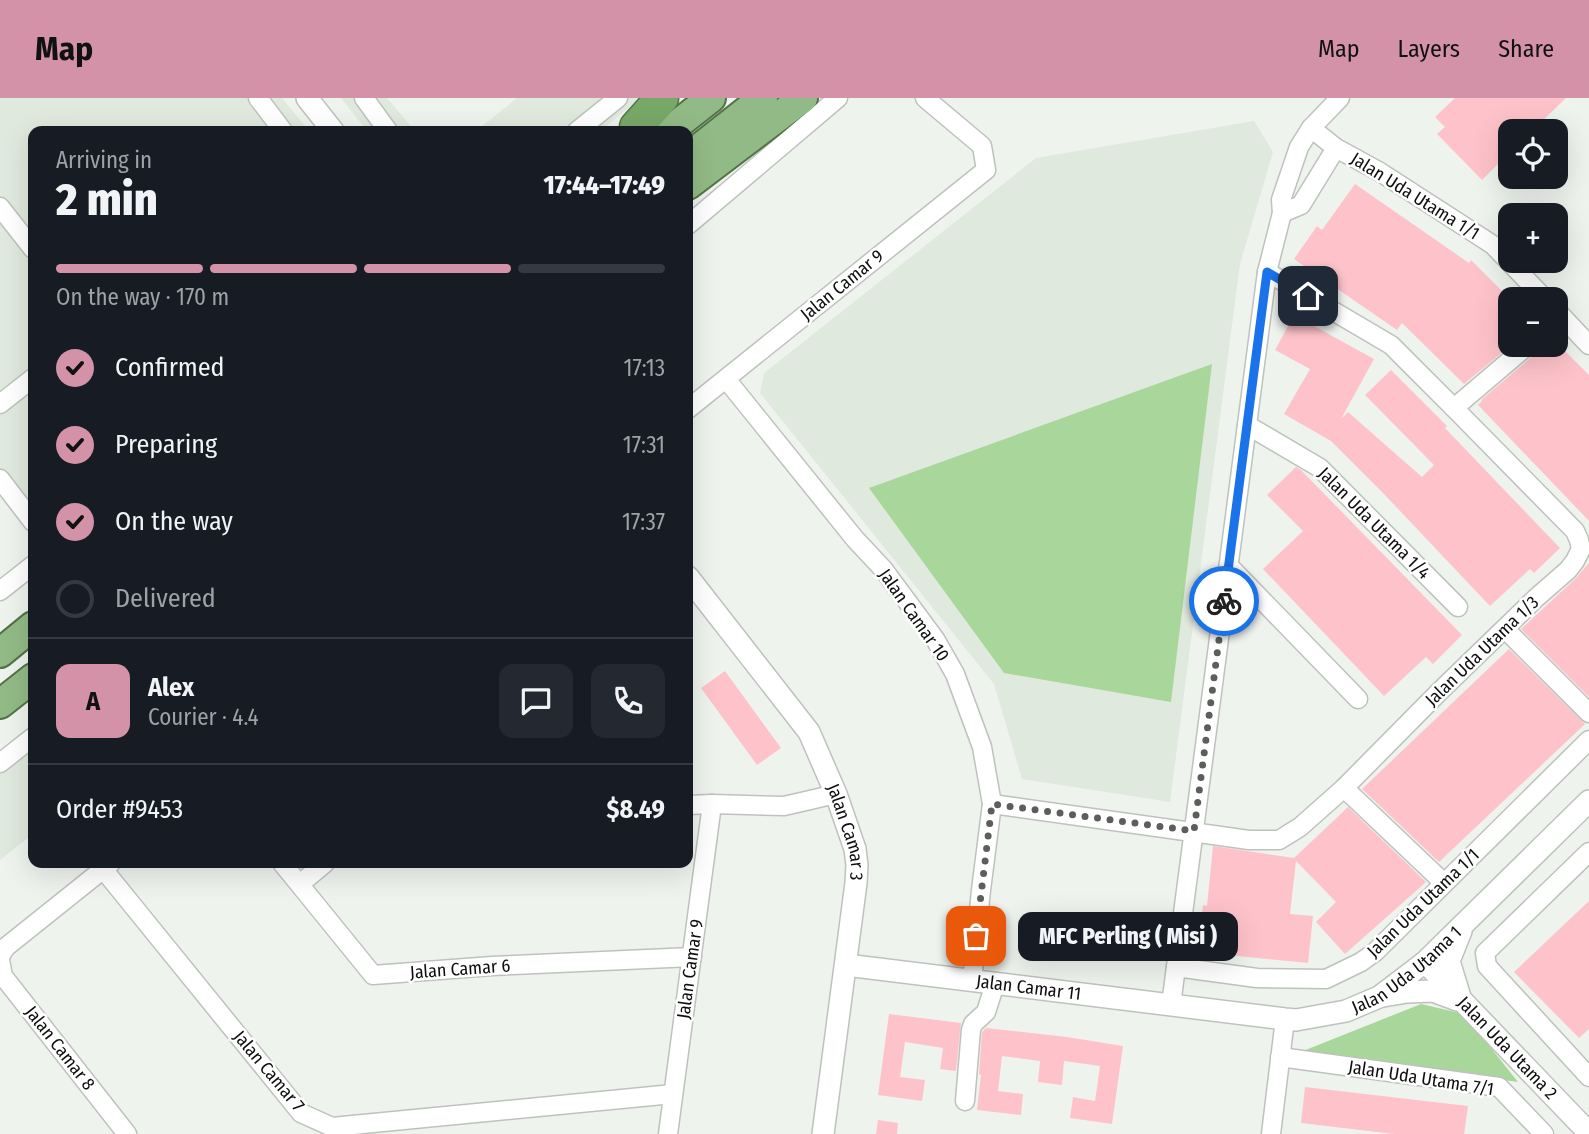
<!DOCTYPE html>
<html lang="en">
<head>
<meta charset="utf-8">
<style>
	:root { --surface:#171b24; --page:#242831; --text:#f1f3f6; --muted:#9ea1a6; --line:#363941; --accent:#d392a8 }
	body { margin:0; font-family:"Fira Sans Condensed",sans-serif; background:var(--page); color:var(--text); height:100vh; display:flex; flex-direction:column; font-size:26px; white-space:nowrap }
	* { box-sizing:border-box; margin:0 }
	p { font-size:23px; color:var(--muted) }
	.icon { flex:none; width:38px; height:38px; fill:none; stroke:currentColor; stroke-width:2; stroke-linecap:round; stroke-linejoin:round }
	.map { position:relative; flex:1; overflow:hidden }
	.sheet { position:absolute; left:28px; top:28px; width:665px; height:742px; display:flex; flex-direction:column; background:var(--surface); border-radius:14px; box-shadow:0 7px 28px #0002 }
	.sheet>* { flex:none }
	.buttons { position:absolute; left:1498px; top:21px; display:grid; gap:14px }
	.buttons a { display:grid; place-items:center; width:70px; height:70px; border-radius:14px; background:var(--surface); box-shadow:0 7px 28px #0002; font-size:35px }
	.pin { position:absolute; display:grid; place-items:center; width:60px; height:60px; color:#fff; margin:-30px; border-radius:14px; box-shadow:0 4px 10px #0006 }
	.courier { position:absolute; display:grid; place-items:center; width:70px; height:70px; margin:-35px; border:5px solid #1a73e8; border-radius:50%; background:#fff; color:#222; box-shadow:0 2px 9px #0007 }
	.bubble { position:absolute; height:49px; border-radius:14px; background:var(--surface); box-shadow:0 7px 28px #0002; font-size:23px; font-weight:800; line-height:49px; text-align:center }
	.head em { font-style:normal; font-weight:800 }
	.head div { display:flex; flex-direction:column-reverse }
	.head { display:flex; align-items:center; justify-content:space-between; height:119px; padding:0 28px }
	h1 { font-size:46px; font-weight:800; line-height:52px }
	.bar { display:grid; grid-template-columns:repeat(4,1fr); gap:10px 7px; align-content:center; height:84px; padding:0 28px }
	.bar i { height:9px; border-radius:5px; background:var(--line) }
	.bar .current { background:var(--accent) }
	.bar p { grid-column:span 4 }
	.line { display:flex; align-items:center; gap:18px; padding:0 28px; border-top:2px solid var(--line) }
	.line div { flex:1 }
	.round { display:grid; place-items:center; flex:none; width:74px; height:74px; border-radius:14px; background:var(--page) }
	ol { padding:0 28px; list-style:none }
	li { display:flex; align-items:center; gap:21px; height:77px }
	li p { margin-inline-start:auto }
	li .icon { padding:7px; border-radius:50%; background:var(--accent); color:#111; stroke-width:4 }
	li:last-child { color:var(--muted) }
	li i { width:38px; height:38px; border:4px solid var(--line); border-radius:50% }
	header { display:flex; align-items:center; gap:42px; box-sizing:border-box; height:98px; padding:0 35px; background:var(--accent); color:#111 }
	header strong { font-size:33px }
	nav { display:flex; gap:38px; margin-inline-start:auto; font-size:24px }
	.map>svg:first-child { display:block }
	.built { fill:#e0e9dd }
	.green { fill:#a9d69b }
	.building { fill:#fec3ca }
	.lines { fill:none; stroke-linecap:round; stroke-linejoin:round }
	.minor-casing { stroke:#bec2bd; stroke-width:21 }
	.tertiary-casing { stroke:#bec2bd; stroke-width:24 }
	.trunk-casing { stroke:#527248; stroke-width:32 }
	.motorway-casing { stroke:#527248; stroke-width:35 }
	.minor { stroke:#fff; stroke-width:18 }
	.tertiary { stroke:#fff; stroke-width:21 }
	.trunk { stroke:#92ba86; stroke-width:28 }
	.motorway { stroke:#77a868; stroke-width:32 }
	.done { stroke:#5c5e5c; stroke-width:7; stroke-dasharray:0 12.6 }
	.route { stroke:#1a73e8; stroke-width:9 }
	.labels { text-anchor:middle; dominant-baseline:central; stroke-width:5; stroke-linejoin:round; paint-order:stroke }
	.street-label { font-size:18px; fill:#0d0e0d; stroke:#fff }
</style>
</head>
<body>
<header>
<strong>Map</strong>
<nav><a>Map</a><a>Layers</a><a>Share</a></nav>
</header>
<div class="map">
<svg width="1589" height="1036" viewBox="0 0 1589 1036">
	<rect width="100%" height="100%" fill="#eff3ee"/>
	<g class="built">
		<path d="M0,0H282L309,33H33V433L0,391Z"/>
		<path d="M341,0H387L415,33H367Z"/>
		<path d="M517,0H641L600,33H476Z"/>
		<path d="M1254,23L1273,54L1240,166L1170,704L1022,681L994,586L760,295L764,275L1036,60Z"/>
		<path d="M33,633V736L0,762V659Z"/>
	</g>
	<g class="green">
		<path d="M1212,266L1171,604L1004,575L869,390Z"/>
		<path d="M1421,906L1464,916L1518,984L1303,953Z"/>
	</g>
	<g class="building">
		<path d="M1455,0H1566L1532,33H1510V54L1482,82L1437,36L1445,29L1435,19Z"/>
		<path d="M1355,86L1469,165L1471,162L1510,201L1511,247L1464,286L1402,225L1397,232L1294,161L1317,128L1322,132Z"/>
		<path d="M1294,217L1374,261L1341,321L1348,314L1422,379L1434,367L1365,297L1391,272L1447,328L1445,330L1560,450L1534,475L1530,471L1490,508L1383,395L1331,343L1284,316L1310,271L1275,252Z"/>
		<path d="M1539,247H1559L1589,277V423L1478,307L1482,303L1481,302L1535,256Z"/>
		<path d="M1296,369L1301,372L1462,537L1433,566L1426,559L1384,598L1263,471L1303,433L1267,397Z"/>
		<path d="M1589,465V599L1521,531L1575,481Z"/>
		<path d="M1509,551L1585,626L1439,764L1362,691Z"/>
		<path d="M725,573L781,650L757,667L701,590Z"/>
		<path d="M1348,709L1426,784L1345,856L1316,824L1336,804L1296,763L1290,816L1313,818L1308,865L1198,854L1203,807L1207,808L1213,748L1294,760Z"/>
		<path d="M1589,803V931L1579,940L1514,874Z"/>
		<path d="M889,916L961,925L956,973L940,971L943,950L905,944L900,979L925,982L922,1003L878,997Z"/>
		<path d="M986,930L1067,939L1123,948L1112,1026L1070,1020L1073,999L1095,1003L1100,968L1064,963L1062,987L1038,984L1040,963L1002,958L998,993L1023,996L1021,1017L977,1012L981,977L979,976L982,934Z"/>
		<path d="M1305,989L1468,1008L1464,1036H1394L1301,1025Z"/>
		<path d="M878,1022L898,1025L897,1036H876Z"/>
	</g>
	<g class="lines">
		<defs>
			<g id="minor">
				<path d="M258,0L283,33"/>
				<path d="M364,0L388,33"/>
				<path d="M1311,30L1336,50L1380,74L1493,147L1545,201"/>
				<path d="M577,33L618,0"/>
				<path d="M0,109L33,151"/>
				<path d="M1282,115L1301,107L1336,50"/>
				<path d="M688,127L838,0"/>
				<path d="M1556,212L1589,247"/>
				<path d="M726,281L855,441L884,472L935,541L955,576L982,649L992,706L981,792L972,883"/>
				<path d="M0,306L33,280"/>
				<path d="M1454,310L1528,247"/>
				<path d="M688,311L986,72L982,48L925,0"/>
				<path d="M1247,327L1320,370L1458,509"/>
				<path d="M0,381L33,424"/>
				<path d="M1229,468L1358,601"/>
				<path d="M0,493L33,467"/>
				<path d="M1505,531L1589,615"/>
				<path d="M0,665L33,639"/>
				<path d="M1344,690L1444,785"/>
				<path d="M992,706L1249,742H1279L1300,729L1344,690L1439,594L1536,500L1568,472L1575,463L1581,451L1579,442L1575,433L1454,310L1391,247L1267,174"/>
				<path d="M688,707L712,706L784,708L836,696"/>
				<path d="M1589,754L1485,855L1487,868L1589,979"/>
				<path d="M282,765L373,877L492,868L692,859"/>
				<path d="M103,771L301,1015L332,1029L673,996"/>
				<path d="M300,786L325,765"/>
				<path d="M0,858L6,849L111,765"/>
				<path d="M0,862L3,878L127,1036"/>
				<path d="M1176,869L1257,880L1326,881L1361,864L1375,854L1589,642"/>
				<path d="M1171,907L1267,174L1282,115L1281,102L1299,49L1311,30L1340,0"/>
				<path d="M1280,959L1499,989L1544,1036"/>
				<path d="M965,1003L971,932L973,926L986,914L995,886"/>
				<path d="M668,1036L712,706"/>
				<path d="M1271,1036L1285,921"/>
			</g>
			<g id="tertiary">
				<path d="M307,0L333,33"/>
				<path id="s1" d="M688,479L809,634L836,696L855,751L857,767L856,785L823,1036"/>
				<path id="s2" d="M1425,864L1589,1035"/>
				<path id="s3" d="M846,867L1285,921L1296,922L1346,913L1379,899L1425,864L1589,703"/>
				<path d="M1383,898L1407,894L1433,893L1457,902"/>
				<path d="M1460,899L1449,863L1461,833"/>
			</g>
			<g id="trunk">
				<path d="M669,33L711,0"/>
				<path d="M688,59L763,0"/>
				<path d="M688,87L803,0"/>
				<path d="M0,555L33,528"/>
				<path d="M0,606L33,580"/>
			</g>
			<path id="motorway" d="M636,29L662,0"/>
		</defs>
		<use href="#minor" class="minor-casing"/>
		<use href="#tertiary" class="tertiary-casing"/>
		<use href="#trunk" class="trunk-casing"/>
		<use href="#motorway" class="motorway-casing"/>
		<use href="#minor" class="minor"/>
		<use href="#tertiary" class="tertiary"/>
		<use href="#trunk" class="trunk"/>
		<use href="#motorway" class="motorway"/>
	</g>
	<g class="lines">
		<path class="done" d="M976,838L992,706L1194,733L1224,503"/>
		<path class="route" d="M1224,503L1267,174L1308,198"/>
	</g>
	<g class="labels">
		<g class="street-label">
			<text transform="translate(1415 98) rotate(32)">Jalan Uda Utama 1/1</text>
			<text transform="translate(842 187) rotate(-39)">Jalan Camar 9</text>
			<text transform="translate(1374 425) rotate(45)">Jalan Uda Utama 1/4</text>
			<text transform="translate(914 517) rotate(55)">Jalan Camar 10</text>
			<text transform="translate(1482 553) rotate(-44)">Jalan Uda Utama 1/3</text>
			<text stroke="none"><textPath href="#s1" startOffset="304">Jalan Camar 3</textPath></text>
			<text transform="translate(1423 805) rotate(-44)">Jalan Uda Utama 1/1</text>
			<text stroke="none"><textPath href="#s3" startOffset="578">Jalan Uda Utama 1</textPath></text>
			<text transform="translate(460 871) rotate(-4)">Jalan Camar 6</text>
			<text transform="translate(690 871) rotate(-82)">Jalan Camar 9</text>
			<text stroke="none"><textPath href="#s3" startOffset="184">Jalan Camar 11</textPath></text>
			<text transform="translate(60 950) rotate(52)">Jalan Camar 8</text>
			<text stroke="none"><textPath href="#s2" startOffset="119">Jalan Uda Utama 2</textPath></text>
			<text transform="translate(269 973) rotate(50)">Jalan Camar 7</text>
			<text transform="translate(1421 980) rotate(9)">Jalan Uda Utama 7/1</text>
		</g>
	</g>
</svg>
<div class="buttons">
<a><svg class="icon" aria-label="locate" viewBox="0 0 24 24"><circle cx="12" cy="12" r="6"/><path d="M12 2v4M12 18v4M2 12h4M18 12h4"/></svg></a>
<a>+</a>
<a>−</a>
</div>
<div class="pin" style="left:976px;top:838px;background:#ea580c"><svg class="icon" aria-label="bag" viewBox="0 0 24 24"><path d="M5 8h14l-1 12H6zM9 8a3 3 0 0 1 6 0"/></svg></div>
<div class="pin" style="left:1308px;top:198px;background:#1f2937"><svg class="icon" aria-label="home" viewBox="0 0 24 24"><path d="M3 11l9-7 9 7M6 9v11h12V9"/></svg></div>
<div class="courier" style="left:1224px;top:503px"><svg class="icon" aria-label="bike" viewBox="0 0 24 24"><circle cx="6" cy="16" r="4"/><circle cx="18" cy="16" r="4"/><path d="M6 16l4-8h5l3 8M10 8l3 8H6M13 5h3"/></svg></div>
<div class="bubble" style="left:1018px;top:814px;width:220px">MFC Perling ( Misi )</div>
<section class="sheet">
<div class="head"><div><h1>2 min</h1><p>Arriving in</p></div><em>17:44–17:49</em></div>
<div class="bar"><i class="current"></i><i class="current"></i><i class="current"></i><i></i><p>On the way · 170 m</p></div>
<ol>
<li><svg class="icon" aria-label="check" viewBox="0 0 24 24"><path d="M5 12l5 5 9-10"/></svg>Confirmed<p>17:13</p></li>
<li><svg class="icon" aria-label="check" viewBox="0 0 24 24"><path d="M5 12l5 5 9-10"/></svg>Preparing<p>17:31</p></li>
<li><svg class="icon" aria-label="check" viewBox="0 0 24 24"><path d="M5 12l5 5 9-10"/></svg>On the way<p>17:37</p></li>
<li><i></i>Delivered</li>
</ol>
<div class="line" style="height:126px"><b class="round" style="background:var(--accent);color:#111">A</b><div><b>Alex</b><p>Courier · 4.4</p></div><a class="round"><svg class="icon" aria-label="chat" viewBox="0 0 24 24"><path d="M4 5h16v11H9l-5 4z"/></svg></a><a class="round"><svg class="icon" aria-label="phone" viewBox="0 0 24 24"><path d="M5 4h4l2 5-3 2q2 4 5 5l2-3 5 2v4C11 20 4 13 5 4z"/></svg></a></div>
<div class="line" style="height:91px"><div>Order #9453</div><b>$8.49</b></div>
</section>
</div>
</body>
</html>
